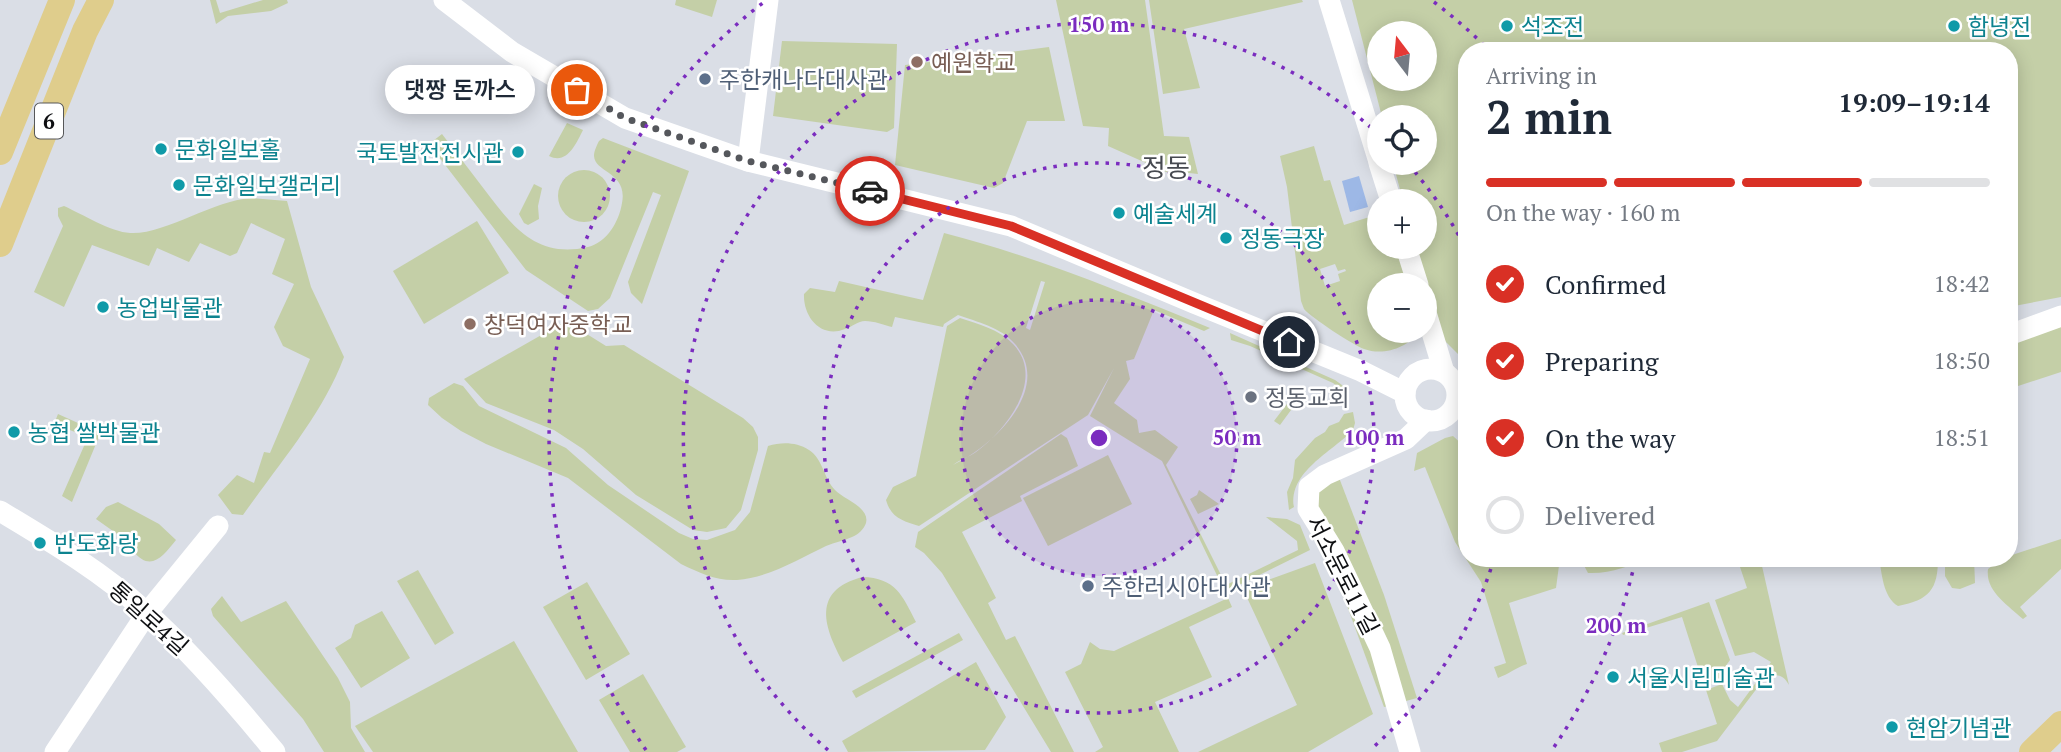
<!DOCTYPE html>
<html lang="en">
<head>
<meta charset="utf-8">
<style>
	:root { --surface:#fff; --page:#f6f6f7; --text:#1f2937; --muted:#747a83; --line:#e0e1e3; --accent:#d93025 }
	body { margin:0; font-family:"PT Serif","Noto Sans KR",serif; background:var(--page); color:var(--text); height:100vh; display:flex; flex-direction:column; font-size:26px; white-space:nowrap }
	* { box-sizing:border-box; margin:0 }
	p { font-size:23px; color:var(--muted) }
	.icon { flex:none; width:38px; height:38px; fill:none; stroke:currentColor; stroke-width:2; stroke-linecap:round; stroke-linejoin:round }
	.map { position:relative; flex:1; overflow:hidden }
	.sheet { position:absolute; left:1458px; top:42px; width:560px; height:525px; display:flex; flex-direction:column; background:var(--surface); border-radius:28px; box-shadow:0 4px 18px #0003 }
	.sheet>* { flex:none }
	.needle { width:46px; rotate:344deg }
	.tools { position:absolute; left:1367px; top:21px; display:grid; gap:14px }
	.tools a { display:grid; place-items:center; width:70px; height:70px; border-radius:50%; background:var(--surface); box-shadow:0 4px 18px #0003; font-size:35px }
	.pin { position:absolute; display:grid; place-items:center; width:60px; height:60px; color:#fff; margin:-30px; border:4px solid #fff; border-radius:50%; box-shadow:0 2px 7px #0007 }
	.courier { position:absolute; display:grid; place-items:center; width:70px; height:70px; margin:-35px; border:5px solid #d93025; border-radius:50%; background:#fff; color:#222; box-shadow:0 2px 9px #0007 }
	.bubble { position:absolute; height:49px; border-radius:24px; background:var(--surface); box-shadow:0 4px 18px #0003; font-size:23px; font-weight:600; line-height:49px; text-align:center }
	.overview em { font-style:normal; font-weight:600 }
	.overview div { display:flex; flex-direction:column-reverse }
	.overview { display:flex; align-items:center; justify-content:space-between; height:119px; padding:0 28px }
	h1 { font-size:46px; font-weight:600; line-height:52px }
	.bar { display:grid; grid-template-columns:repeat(4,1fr); gap:10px 7px; align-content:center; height:84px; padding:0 28px }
	.bar i { height:9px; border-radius:5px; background:var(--line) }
	.bar .on { background:var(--accent) }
	.bar p { grid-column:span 4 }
	ol { padding:0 28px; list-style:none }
	li { display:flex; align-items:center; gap:21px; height:77px }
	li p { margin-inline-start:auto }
	li .icon { padding:7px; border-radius:50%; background:var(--accent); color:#fff; stroke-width:4 }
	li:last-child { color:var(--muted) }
	li i { width:38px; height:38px; border:4px solid var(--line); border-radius:50% }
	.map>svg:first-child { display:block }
	.green { fill:#c4cfa7; fill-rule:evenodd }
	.water { fill:#9db8e6 }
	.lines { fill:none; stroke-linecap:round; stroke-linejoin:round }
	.minor { stroke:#fff; stroke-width:21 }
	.major { stroke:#dfcd8c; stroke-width:26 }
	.done { stroke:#55575c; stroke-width:7; stroke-dasharray:0 12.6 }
	.route { stroke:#d93025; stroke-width:9 }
	.ring { fill:none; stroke:#7b2cbf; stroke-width:3.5; stroke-dasharray:3.5 7 }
	.culture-dot { fill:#0f9aa8; stroke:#fff; stroke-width:2.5 }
	.education-dot { fill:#8d6e63; stroke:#fff; stroke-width:2.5 }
	.service-dot { fill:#5c6f8a; stroke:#fff; stroke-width:2.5 }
	.worship-dot { fill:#6b7280; stroke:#fff; stroke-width:2.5 }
	.labels { text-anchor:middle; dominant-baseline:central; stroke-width:5; stroke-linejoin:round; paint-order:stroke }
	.shield { fill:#fff; stroke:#565759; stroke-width:2 }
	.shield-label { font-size:21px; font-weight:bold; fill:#0e0f12 }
	.culture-label { font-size:23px; fill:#0d838f; stroke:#fff; text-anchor:start }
	.education-label { font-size:23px; fill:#785e54; stroke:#fff; text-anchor:start }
	.service-label { font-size:23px; fill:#4e5e75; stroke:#fff; text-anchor:start }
	.worship-label { font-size:23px; fill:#5b616d; stroke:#fff; text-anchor:start }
	.street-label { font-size:23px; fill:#0e0f12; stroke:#fff }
	.quarter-label { font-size:26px; fill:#464950; stroke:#fff }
	.centre { fill:#7b2cbf; stroke:#fff; stroke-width:3.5 }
	.ring-label { font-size:21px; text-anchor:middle; font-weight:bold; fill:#7b2cbf; stroke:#fff; stroke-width:5; stroke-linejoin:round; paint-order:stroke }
</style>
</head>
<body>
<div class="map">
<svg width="2061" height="752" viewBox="0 0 2061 752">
	<rect width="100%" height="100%" fill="#dadee6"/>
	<g class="green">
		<path d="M210,0H216L220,13L263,0H287L288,3L271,11L228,16L216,24Z"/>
		<path d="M676,0H717L712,17L675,5Z"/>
		<path d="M1056,0H1145L1164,136L1189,137L1198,174L1180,172L1173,175L1108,146L1109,128L1083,126Z"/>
		<path d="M1149,0H1302L1303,2L1184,29L1200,88L1163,94Z"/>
		<path d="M1352,0H2061V297L2009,307V51H1466V358L1458,354L1444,340L1416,247H1424V201H1403L1393,163H1424V117H1382ZM1379,33H1424V79H1379Z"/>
		<path d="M782,41L897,44L894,128L887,132L773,116Z"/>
		<path d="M1049,47L1065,121H1027L1003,183L994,188L895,165L905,65Z"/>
		<path d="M567,123L583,130C576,144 567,165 549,156Z"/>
		<path d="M442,134C456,152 470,171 484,189C512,226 536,259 588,247C607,242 619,222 622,203C628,172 595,173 594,156C594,151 597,145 599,141L603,138L689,171L642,304L631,293L628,282L661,195L653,192L610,298L598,309L588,311L526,270L429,144Z"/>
		<path d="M1314,146L1324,181L1330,180L1344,225L1379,214V247H1397L1408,285H1379V331H1418C1409,348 1383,356 1364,349C1353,345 1312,318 1304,309L1301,301L1287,187L1280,156ZM1335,264L1338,271L1345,269L1346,271L1338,274L1340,281L1325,286L1320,269Z"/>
		<circle cx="584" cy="196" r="26"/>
		<path d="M534,184L542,188L538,206L539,219L528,225L524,223L519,214Z"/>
		<path d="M252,198L287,201L311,287L344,357C323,414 278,465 243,515L232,514L218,495L237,475L254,483L264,452L270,453L310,359L283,346L274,327L294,284L272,274L285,239L251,223L237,253L230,256L200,243L189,262L157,248L149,266L92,245L64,307L34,292L63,226L58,216V208L64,206C82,214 111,232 130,233C165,235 213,200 252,198Z"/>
		<path d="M477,221L509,273L424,324L393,271Z"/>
		<path d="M944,233C1034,256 1124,293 1210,328L1204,331L1154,310L1134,359L1126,361L1130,379L1114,403L1137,420L1139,433L1155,430L1178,447L1166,465L1226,585L1298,550L1297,541L1266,517L1287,519L1300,525L1310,550L1225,592L1162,461L1090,416L1114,368L1088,415L919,526C903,521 891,518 886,500L893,487L916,476L947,326L960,318C978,324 999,329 1013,344C1046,378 1007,430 976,452C969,457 959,460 953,465C992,447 1054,389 1015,344C1001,327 977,322 958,315L944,324L943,327L895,317L892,327C884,325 874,321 865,321C858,321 852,327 845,329C821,339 803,317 804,294L810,288L835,292L839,281L923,300ZM1041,281L1045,282L1030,330L1026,328Z"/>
		<path d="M566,321L606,346L624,345L743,418L753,427L758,437V450L741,510L726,528L707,532L693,530L636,495L583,449L554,430L486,403L464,379Z"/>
		<path d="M2061,324V372L2009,389V344Z"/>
		<path d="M1230,333L1335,380L1342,385L1349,398L1343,401L1341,389L1333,383L1250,346L1231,340Z"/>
		<path d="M454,383L463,386L479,406L566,448L608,485L679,533L693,539L707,540L735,530L750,512L768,446C782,442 796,442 809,450C823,459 824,479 835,490C843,499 870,507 866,523C864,529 858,535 852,537C844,541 835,542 826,546C799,559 768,578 737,580C716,581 700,573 681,564L568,478L486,444L461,431L442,418L428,405L429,398Z"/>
		<path d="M1302,389L1305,391L1280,425L1274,421L1296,392L1299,393Z"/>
		<path d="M1353,412L1355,423L1353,430C1332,452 1288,472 1294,507L1289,510L1287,492L1293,478L1295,460L1315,438L1325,432L1329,426L1339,422L1344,414Z"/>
		<path d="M58,414L98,432V439L72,502L62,496L88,437L54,424Z"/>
		<path d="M1061,434L1067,438L1078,466L1020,496L1022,501L962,532L996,598L988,603L1006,640L1015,636L1074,752H1051L942,573L924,553L915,547L918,532Z"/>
		<path d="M1453,436L1466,448V558H1560L1556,588L1509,603L1527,664C1516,668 1509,674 1498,678L1494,667L1506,663L1481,582L1455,542L1425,467L1414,471L1417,453L1445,438Z"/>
		<path d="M1108,455L1132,504L1048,546L1023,498Z"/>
		<path d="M1338,475L1384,595L1417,698L1384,707L1311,507L1317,486Z"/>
		<path d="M1199,490L1219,504L1198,514L1190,499L1197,495Z"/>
		<path d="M118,502L159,524L176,540C163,556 151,573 133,551L134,546L96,519L106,507Z"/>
		<path d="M2061,539V569L2020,607L2027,616L2023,619C2008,605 1985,591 1988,569L2001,559L2009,558V556Z"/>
		<path d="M1580,558H1650C1629,566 1611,574 1588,573Z"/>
		<path d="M1737,558H1758L1762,566L1789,685C1783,674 1776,673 1764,679L1717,741L1682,752H1662L1659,743L1717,724L1706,690L1722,684L1730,700L1738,707L1771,662L1754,652L1735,656L1715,600L1747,588Z"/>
		<path d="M1879,558H1938C1938,590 1929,600 1898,606C1883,597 1882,574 1879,558Z"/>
		<path d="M1945,558H1974L1975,583L1960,589L1952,588L1945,576Z"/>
		<path d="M1315,563L1373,714L1308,752H1198L1297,705L1243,589Z"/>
		<path d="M418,570L454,633L435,645L397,581Z"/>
		<path d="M862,577C896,578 902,595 916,622L843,662C824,627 811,591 862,577Z"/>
		<path d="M587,582L630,654L586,680L543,607Z"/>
		<path d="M222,596L241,622L286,601L338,678L350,702L351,728L365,752H324L303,719L213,616L211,609Z"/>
		<path d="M1228,598L1232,607L1189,627L1212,677L1155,702L1179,752H1095L1103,747L1065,672L1081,664L1090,642L1100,649L1114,651Z"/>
		<path d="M1709,602L1730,660L1725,667L1722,679L1704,686L1682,617L1623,635L1622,633Z"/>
		<path d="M382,611L410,658L361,688L335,648L351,638L355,625Z"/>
		<path d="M959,633L963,640L856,698L852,691Z"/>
		<path d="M514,641L578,752H373L355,726Z"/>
		<path d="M976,662L1006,717L985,750L848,752L842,741Z"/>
		<path d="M643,674L686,747L677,752H630L599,700Z"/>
	</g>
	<path class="water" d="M1359,176L1368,207L1350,212L1342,181Z"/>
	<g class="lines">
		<g class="minor">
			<path d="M444,0L512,52L625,118L748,161L1011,226L1194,303L1361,371L1405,393"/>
			<path d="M1329,0L1379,162"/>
			<path d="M748,161L768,0"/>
			<path d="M1379,163L1391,201"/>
			<path d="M1406,247L1418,285"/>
			<path d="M1424,306L1444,372"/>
			<path d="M2009,335L2061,316"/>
			<circle cx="1431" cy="395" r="26"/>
			<path d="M0,511C50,541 101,571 145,611C192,653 235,703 275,752"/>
			<path d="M55,752L147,613L218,526"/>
			<path d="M1410,752L1380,648L1334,551L1308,509L1309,487L1325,475L1406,439L1426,420"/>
		</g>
		<g class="major">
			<path d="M0,152L62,0"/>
			<path d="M0,244L85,31L101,0"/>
			<path d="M2032,752L2061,724"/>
		</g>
	</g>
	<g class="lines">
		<path class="done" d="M577,90L625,118L748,161L870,191"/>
		<path class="route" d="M870,191L1011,226L1289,342"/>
	</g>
	<circle cx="1099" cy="438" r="138" fill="#7b2cbf" fill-opacity=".12"/>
	<g class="ring">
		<circle cx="1099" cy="438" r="138"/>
		<circle cx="1099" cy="438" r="275"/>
		<path d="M1494 559A413 413 0 0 1 1370 750M828 750A413 413 0 1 1 1378 134M1408 164A413 413 0 0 1 1465 247"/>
		<path d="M1635 562A550 550 0 0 1 1552 750M646 750A550 550 0 0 1 764 2M1434 2A550 550 0 0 1 1488 49"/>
	</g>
	<g class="culture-dot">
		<circle cx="1507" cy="26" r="7"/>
		<circle cx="1954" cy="26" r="7"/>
		<circle cx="161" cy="149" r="7"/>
		<circle cx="518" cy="152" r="7"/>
		<circle cx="179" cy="185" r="7"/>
		<circle cx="1119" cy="213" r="7"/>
		<circle cx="1226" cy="238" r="7"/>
		<circle cx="103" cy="307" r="7"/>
		<circle cx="14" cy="432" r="7"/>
		<circle cx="40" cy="543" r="7"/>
		<circle cx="1613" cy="677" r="7"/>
		<circle cx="1892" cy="727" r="7"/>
	</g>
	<g class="education-dot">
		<circle cx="917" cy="62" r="7"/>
		<circle cx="470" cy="324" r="7"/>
	</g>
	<g class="service-dot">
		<circle cx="705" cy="79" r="7"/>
		<circle cx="1088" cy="586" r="7"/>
	</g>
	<circle class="worship-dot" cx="1251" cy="397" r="7"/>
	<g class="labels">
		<rect class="shield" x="35" y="103.5" width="28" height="35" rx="5"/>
		<g class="shield-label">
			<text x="49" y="121">6</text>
		</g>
		<g class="culture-label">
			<text x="1521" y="26">석조전</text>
			<text x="1968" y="26">함녕전</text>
			<text x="175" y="149">문화일보홀</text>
			<text x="504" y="152" text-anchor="end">국토발전전시관</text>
			<text x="193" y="185">문화일보갤러리</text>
			<text x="1133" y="213">예술세계</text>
			<text x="1240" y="238">정동극장</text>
			<text x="117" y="307">농업박물관</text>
			<text x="28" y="432">농협 쌀박물관</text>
			<text x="54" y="543">반도화랑</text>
			<text x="1627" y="677">서울시립미술관</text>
			<text x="1906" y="727">현암기념관</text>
		</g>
		<g class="education-label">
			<text x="931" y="62">예원학교</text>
			<text x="484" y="324">창덕여자중학교</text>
		</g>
		<g class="service-label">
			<text x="719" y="79">주한캐나다대사관</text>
			<text x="1102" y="586">주한러시아대사관</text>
		</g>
		<g class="worship-label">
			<text x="1265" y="397">정동교회</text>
		</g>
		<g class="street-label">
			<text transform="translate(1343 575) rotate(63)">서소문로11길</text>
			<text transform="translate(149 618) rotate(42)">통일로4길</text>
		</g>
		<g class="quarter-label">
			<text x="1166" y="167">정동</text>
		</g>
	</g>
	<circle cx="1099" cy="438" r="10" class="centre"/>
	<g class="ring-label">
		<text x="1099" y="32">150 m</text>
		<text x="1237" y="445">50 m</text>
		<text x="1374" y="445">100 m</text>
		<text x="1616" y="633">200 m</text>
	</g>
</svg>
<div class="tools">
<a><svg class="needle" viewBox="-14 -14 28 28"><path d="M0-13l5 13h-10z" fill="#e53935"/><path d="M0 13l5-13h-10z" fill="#747a83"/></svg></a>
<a><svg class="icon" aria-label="locate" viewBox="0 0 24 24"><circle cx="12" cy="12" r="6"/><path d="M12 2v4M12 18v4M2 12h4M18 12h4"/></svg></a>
<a>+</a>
<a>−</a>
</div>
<div class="pin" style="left:577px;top:90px;background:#ea580c"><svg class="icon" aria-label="bag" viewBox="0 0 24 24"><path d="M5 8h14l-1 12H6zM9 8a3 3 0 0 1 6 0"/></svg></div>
<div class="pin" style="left:1289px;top:342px;background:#1f2937"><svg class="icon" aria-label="home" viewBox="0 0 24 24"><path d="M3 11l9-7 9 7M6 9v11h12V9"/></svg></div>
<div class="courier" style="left:870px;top:191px"><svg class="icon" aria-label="car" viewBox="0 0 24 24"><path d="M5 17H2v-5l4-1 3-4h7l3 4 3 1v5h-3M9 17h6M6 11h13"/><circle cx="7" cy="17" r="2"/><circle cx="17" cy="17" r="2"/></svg></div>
<div class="bubble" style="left:385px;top:65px;width:150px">댓짱 돈까스</div>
<section class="sheet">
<div class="overview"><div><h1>2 min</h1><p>Arriving in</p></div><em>19:09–19:14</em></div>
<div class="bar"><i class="on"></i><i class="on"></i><i class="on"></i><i></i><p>On the way · 160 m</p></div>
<ol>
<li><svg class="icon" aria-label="check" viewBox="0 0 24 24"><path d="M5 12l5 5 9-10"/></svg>Confirmed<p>18:42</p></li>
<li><svg class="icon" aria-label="check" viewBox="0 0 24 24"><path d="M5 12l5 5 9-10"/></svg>Preparing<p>18:50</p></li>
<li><svg class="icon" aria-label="check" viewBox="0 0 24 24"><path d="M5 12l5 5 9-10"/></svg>On the way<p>18:51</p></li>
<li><i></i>Delivered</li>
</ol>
</section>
</div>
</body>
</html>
